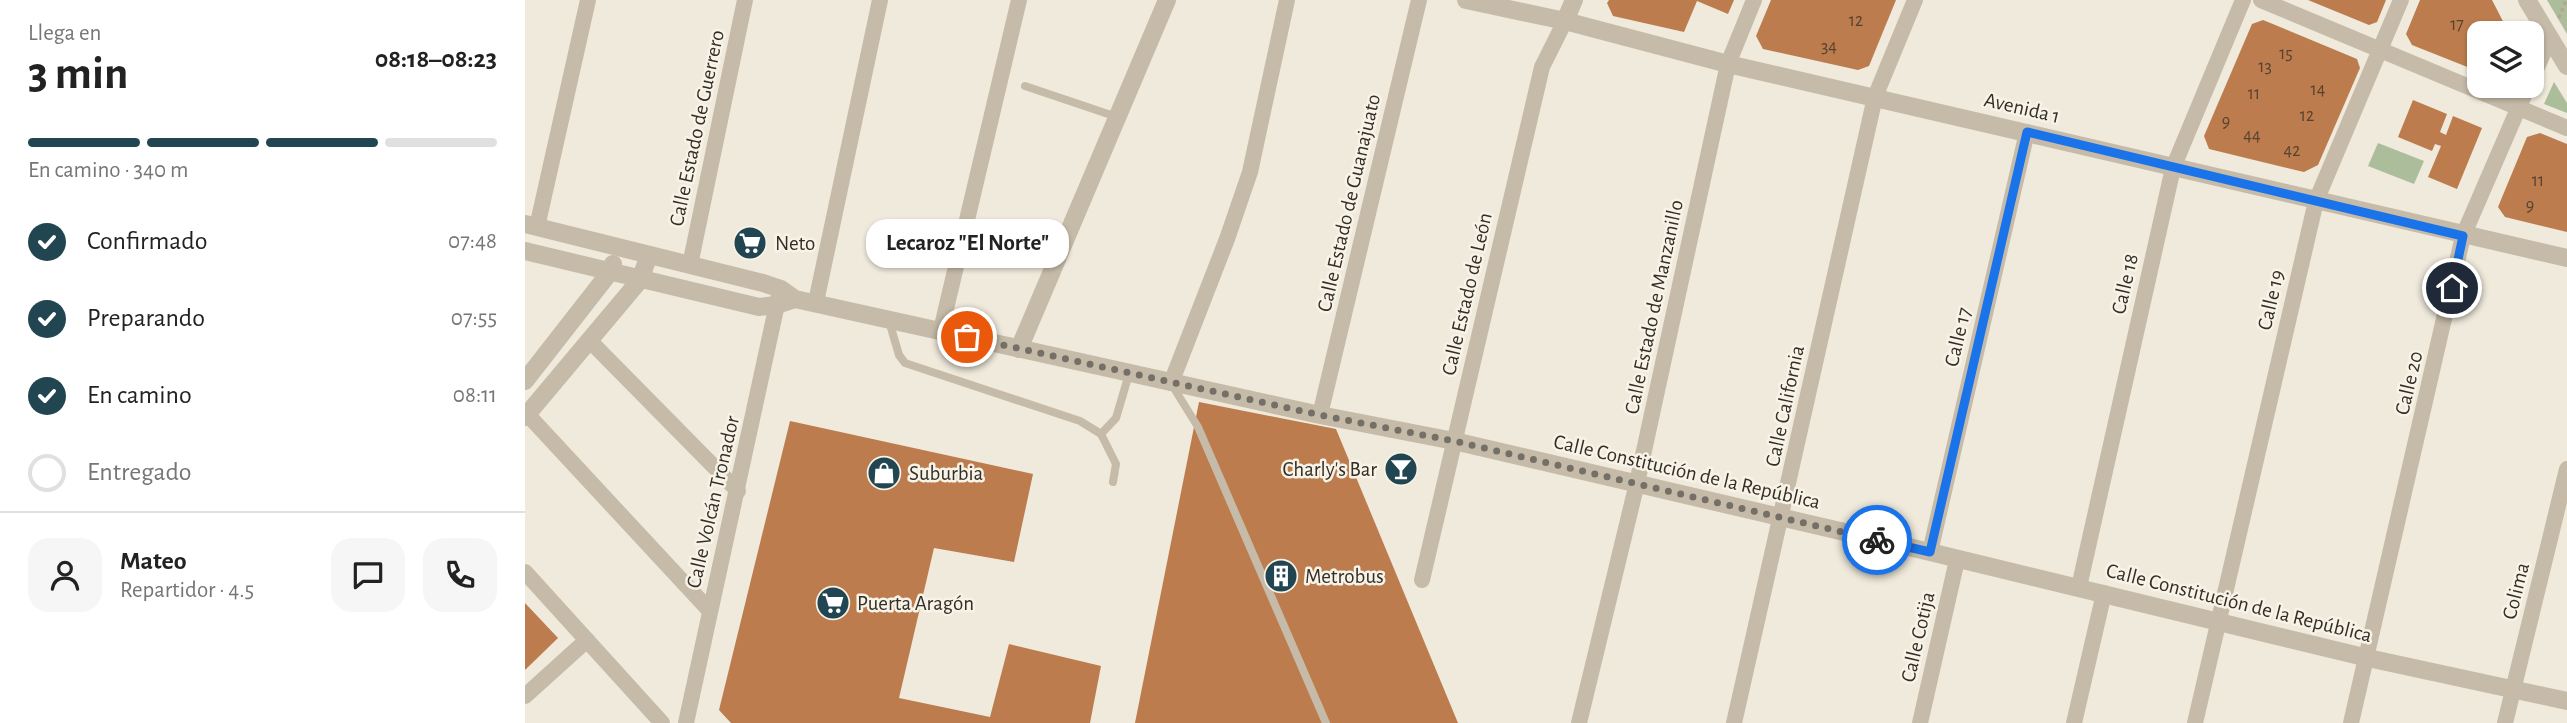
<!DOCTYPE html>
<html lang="es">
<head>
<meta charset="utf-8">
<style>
	:root { --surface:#fff; --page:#f6f6f6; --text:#222; --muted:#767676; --line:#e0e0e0; --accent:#214652 }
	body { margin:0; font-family:"Alegreya Sans",sans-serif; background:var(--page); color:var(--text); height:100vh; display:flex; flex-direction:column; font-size:26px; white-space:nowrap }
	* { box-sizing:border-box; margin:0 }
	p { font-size:23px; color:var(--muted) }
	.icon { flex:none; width:38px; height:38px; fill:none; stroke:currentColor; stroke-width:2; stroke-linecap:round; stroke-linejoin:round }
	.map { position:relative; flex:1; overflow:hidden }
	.panel { display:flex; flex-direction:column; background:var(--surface); width:525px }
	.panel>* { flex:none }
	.controls { position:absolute; left:1942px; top:21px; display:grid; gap:14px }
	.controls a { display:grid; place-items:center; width:77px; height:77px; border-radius:14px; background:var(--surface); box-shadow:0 2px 5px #0004; font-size:35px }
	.pin { position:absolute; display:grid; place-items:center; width:60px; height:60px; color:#fff; margin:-30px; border:4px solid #fff; border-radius:50%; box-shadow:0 2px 7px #0007 }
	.courier { position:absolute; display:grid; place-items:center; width:70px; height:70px; margin:-35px; border:5px solid #1a73e8; border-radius:50%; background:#fff; color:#222; box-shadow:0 2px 9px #0007 }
	.bubble { position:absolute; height:49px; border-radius:21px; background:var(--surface); box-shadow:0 2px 5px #0004; font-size:23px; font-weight:600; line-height:49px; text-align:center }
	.summary em { font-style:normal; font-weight:600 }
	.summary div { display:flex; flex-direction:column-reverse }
	.summary { display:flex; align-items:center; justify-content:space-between; height:119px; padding:0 28px }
	h1 { font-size:46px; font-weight:600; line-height:52px }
	.bar { display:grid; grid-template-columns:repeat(4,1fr); gap:10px 7px; align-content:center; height:84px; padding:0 28px }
	.bar i { height:9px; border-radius:5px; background:var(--line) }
	.bar .active { background:var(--accent) }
	.bar p { grid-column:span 4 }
	.line { display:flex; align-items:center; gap:18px; padding:0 28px; border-top:2px solid var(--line) }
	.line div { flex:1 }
	.round { display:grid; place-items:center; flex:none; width:74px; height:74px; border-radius:21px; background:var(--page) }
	ol { padding:0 28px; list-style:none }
	li { display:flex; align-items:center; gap:21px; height:77px }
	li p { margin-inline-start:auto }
	li .icon { padding:7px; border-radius:50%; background:var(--accent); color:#fff; stroke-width:4 }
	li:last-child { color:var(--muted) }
	li i { width:38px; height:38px; border:4px solid var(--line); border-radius:50% }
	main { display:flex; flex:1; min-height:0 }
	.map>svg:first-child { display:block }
	.green { fill:#acbd9c }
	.building { fill:#bc7c4d }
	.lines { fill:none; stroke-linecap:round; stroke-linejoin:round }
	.path { stroke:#b2a693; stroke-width:3.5; stroke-dasharray:3.5 3.5; stroke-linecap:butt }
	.service { stroke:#c6bba8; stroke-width:8 }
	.minor { stroke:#c6bba8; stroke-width:16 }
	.tertiary { stroke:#c6bba8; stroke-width:18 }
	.done { stroke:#757067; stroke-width:7; stroke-dasharray:0 12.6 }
	.route { stroke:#1a73e8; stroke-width:9 }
	.labels { text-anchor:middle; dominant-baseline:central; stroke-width:5; stroke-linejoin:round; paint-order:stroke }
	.number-label { font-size:18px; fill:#564231 }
	.street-label { font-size:21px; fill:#342e28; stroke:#f8f3e7 }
	.poi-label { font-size:21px; fill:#342e28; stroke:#f8f3e7; text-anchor:start }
</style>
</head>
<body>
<main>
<section class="panel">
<div class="summary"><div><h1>3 min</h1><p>Llega en</p></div><em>08:18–08:23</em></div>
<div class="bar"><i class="active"></i><i class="active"></i><i class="active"></i><i></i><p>En camino · 340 m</p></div>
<ol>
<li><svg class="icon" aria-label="check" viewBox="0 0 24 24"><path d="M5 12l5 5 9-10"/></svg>Confirmado<p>07:48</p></li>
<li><svg class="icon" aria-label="check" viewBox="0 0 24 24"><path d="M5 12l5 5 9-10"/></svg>Preparando<p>07:55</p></li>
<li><svg class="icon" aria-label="check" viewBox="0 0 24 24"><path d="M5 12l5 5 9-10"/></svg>En camino<p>08:11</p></li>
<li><i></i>Entregado</li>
</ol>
<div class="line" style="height:126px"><a class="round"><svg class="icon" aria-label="person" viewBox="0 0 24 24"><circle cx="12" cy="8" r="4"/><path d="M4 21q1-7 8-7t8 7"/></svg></a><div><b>Mateo</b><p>Repartidor · 4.5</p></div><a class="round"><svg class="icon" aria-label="chat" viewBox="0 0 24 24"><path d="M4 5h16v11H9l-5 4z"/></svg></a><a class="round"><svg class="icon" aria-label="phone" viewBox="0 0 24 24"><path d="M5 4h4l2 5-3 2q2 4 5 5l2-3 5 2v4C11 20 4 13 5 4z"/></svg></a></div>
</section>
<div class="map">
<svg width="2042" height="723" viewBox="0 0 2042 723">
	<rect width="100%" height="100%" fill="#efeadb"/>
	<g class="green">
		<path d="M2022,0H2042V34Z"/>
		<path d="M2029,82L2042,103V113L2019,104Z"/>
		<path d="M1853,143L1899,161L1889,184L1843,166Z"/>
	</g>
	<g class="building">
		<path d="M1084,0H1209L1203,14L1172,1L1159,32L1088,16L1082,3Z"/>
		<path d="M1246,0H1371L1344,66L1333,70L1238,49L1231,36Z"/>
		<path d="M1783,0H1861L1852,22L1844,25Z"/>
		<path d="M1895,0H1967L1984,33H1955V72L1887,45L1881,34Z"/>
		<path d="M1738,20L1832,59L1835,68L1793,165L1779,172L1684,149L1679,136L1727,24Z"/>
		<path d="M1888,100L1922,114L1915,132L1921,135L1928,116L1957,128L1932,189L1903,177L1916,146L1910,144L1907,151L1873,137Z"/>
		<path d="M2015,133L2042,144V232L1980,217L1973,207L2002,137Z"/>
		<path d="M674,402L811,429L933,723H610Z"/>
		<path d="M265,421L508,474L489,562L409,548L374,698L465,717L484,644L576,666L565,723H206L194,710Z"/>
		<path d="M0,603L33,638L0,670Z"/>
	</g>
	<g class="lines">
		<path class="path" d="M2034,18L2041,0"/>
		<g class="service">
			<path d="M500,86L592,117"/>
			<path d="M364,321L374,355L380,363L555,421L576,434L591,464L588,482"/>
			<path d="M647,385L673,427L801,723"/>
			<path d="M576,434L591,418L604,374"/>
		</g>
		<g class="minor">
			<path d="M1736,0L2042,128"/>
			<path d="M2007,78L2025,39"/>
			<path d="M12,227L63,0"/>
			<path d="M165,265L220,0"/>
			<path d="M291,302L355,0"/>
			<path d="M416,330L494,0"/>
			<path d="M64,340L213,491"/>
			<path d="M646,383L702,239L725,172L762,0"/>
			<path d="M2,414L185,611"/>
			<path d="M795,415L894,0"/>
			<path d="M1405,552L1502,132"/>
			<path d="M0,572L137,723"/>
			<path d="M897,580L1017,67L1040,21"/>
			<path d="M1554,587L1648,168L1718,0"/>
			<path d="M0,696L62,640"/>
			<path d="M161,723L254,295"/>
			<path d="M1054,723L1112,483L1203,64L1229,0"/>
			<path d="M1209,723L1350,97L1390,0"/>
			<path d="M1395,723L1432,560"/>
			<path d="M1549,723L1579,593"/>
			<path d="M1670,723L1791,201L1876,0"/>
			<path d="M1826,723L1938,236L2003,86"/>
			<path d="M1980,723L2042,469"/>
		</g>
		<g class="tertiary">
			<path d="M941,0L1040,21L1203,64L2042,258"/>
			<path d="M2002,0L2042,66"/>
			<path d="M1040,21L1049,0"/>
			<path d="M0,224L238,283L256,289L270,299L795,415L929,441L1405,552L1843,658L2042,701"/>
			<path d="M0,251L234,307L252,305L270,299"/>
			<path d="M494,349L642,0"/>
			<path d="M0,381L85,272L88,264"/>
			<path d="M0,417L115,280L124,255"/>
		</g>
	</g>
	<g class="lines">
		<path class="done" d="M442,337L795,415L929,441L1352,540"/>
		<path class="route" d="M1352,540L1405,552L1502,132L1938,236L1927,288"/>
	</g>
	<defs>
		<symbol id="supermarket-disc" viewBox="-11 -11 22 22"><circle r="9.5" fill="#214652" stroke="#f8f3e7"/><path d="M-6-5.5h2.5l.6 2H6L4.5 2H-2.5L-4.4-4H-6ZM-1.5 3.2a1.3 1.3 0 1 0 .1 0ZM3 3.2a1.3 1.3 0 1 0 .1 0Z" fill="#fff"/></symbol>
		<symbol id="bar-disc" viewBox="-11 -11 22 22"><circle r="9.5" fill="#214652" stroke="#f8f3e7"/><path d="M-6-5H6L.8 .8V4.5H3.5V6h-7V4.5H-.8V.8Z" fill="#fff"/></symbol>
		<symbol id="shop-disc" viewBox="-11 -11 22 22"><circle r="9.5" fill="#214652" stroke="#f8f3e7"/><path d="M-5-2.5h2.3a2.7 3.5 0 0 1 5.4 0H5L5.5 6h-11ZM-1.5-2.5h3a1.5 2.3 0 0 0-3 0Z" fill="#fff"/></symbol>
		<symbol id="building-disc" viewBox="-11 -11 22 22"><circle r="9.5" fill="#214652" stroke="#f8f3e7"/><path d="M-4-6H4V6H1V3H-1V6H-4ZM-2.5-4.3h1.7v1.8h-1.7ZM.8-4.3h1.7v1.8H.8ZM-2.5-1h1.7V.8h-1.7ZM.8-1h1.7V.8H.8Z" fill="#fff"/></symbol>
	</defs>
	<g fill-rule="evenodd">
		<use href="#supermarket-disc" x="206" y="224" width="38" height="38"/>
		<use href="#bar-disc" x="857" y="450" width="38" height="38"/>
		<use href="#shop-disc" x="340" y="454" width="38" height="38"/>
		<use href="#building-disc" x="737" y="557" width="38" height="38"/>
		<use href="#supermarket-disc" x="289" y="584" width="38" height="38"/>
	</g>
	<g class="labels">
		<g class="number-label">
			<text x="1331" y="21">12</text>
			<text x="1932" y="25">17</text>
			<text x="1304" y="47">34</text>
			<text x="1761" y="54">15</text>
			<text x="1740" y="67">13</text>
			<text x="1793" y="90">14</text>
			<text x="1729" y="94">11</text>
			<text x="1782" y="116">12</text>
			<text x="1701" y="122">9</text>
			<text x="1727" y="136">44</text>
			<text x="1767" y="151">42</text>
			<text x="2013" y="181">11</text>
			<text x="2005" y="206">9</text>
		</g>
		<g class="street-label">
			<text transform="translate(1497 108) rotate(13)">Avenida 1</text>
			<text transform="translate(172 128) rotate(-78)">Calle Estado de Guerrero</text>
			<text transform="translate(824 203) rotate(-77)">Calle Estado de Guanajuato</text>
			<text transform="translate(1600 284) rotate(-77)">Calle 18</text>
			<text transform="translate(942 294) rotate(-77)">Calle Estado de León</text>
			<text transform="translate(1746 300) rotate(-77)">Calle 19</text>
			<text transform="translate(1129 307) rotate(-78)">Calle Estado de Manzanillo</text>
			<text transform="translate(1433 337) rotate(-77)">Calle 17</text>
			<text transform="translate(1884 383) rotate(-77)">Calle 20</text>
			<text transform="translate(1260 406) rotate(-78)">Calle California</text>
			<text transform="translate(1162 472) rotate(13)">Calle Constitución de la República</text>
			<text transform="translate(188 502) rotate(-77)">Calle Volcán Tronador</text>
			<text transform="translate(1991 591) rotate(-76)">Colima</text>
			<text transform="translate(1714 603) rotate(14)">Calle Constitución de la República</text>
			<text transform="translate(1393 637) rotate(-77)">Calle Cotija</text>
		</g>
		<g class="poi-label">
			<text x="250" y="243">Neto</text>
			<text x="852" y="469" text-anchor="end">Charly's Bar</text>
			<text x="384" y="473">Suburbia</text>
			<text x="780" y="576">Metrobus</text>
			<text x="332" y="603">Puerta Aragón</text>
		</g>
	</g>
</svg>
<div class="controls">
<a><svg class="icon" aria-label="layers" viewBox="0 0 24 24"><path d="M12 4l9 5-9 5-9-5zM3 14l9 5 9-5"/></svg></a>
</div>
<div class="pin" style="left:442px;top:337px;background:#ea580c"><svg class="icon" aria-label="bag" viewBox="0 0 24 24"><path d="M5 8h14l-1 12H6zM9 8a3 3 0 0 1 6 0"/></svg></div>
<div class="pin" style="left:1927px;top:288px;background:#1f2937"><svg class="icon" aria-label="home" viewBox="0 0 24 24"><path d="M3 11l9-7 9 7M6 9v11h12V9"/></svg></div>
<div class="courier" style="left:1352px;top:540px"><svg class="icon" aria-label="bike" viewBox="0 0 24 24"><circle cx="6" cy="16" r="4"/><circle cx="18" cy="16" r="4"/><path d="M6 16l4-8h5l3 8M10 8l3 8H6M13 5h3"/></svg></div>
<div class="bubble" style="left:341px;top:219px;width:203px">Lecaroz &quot;El Norte&quot;</div>
</div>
</main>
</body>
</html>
